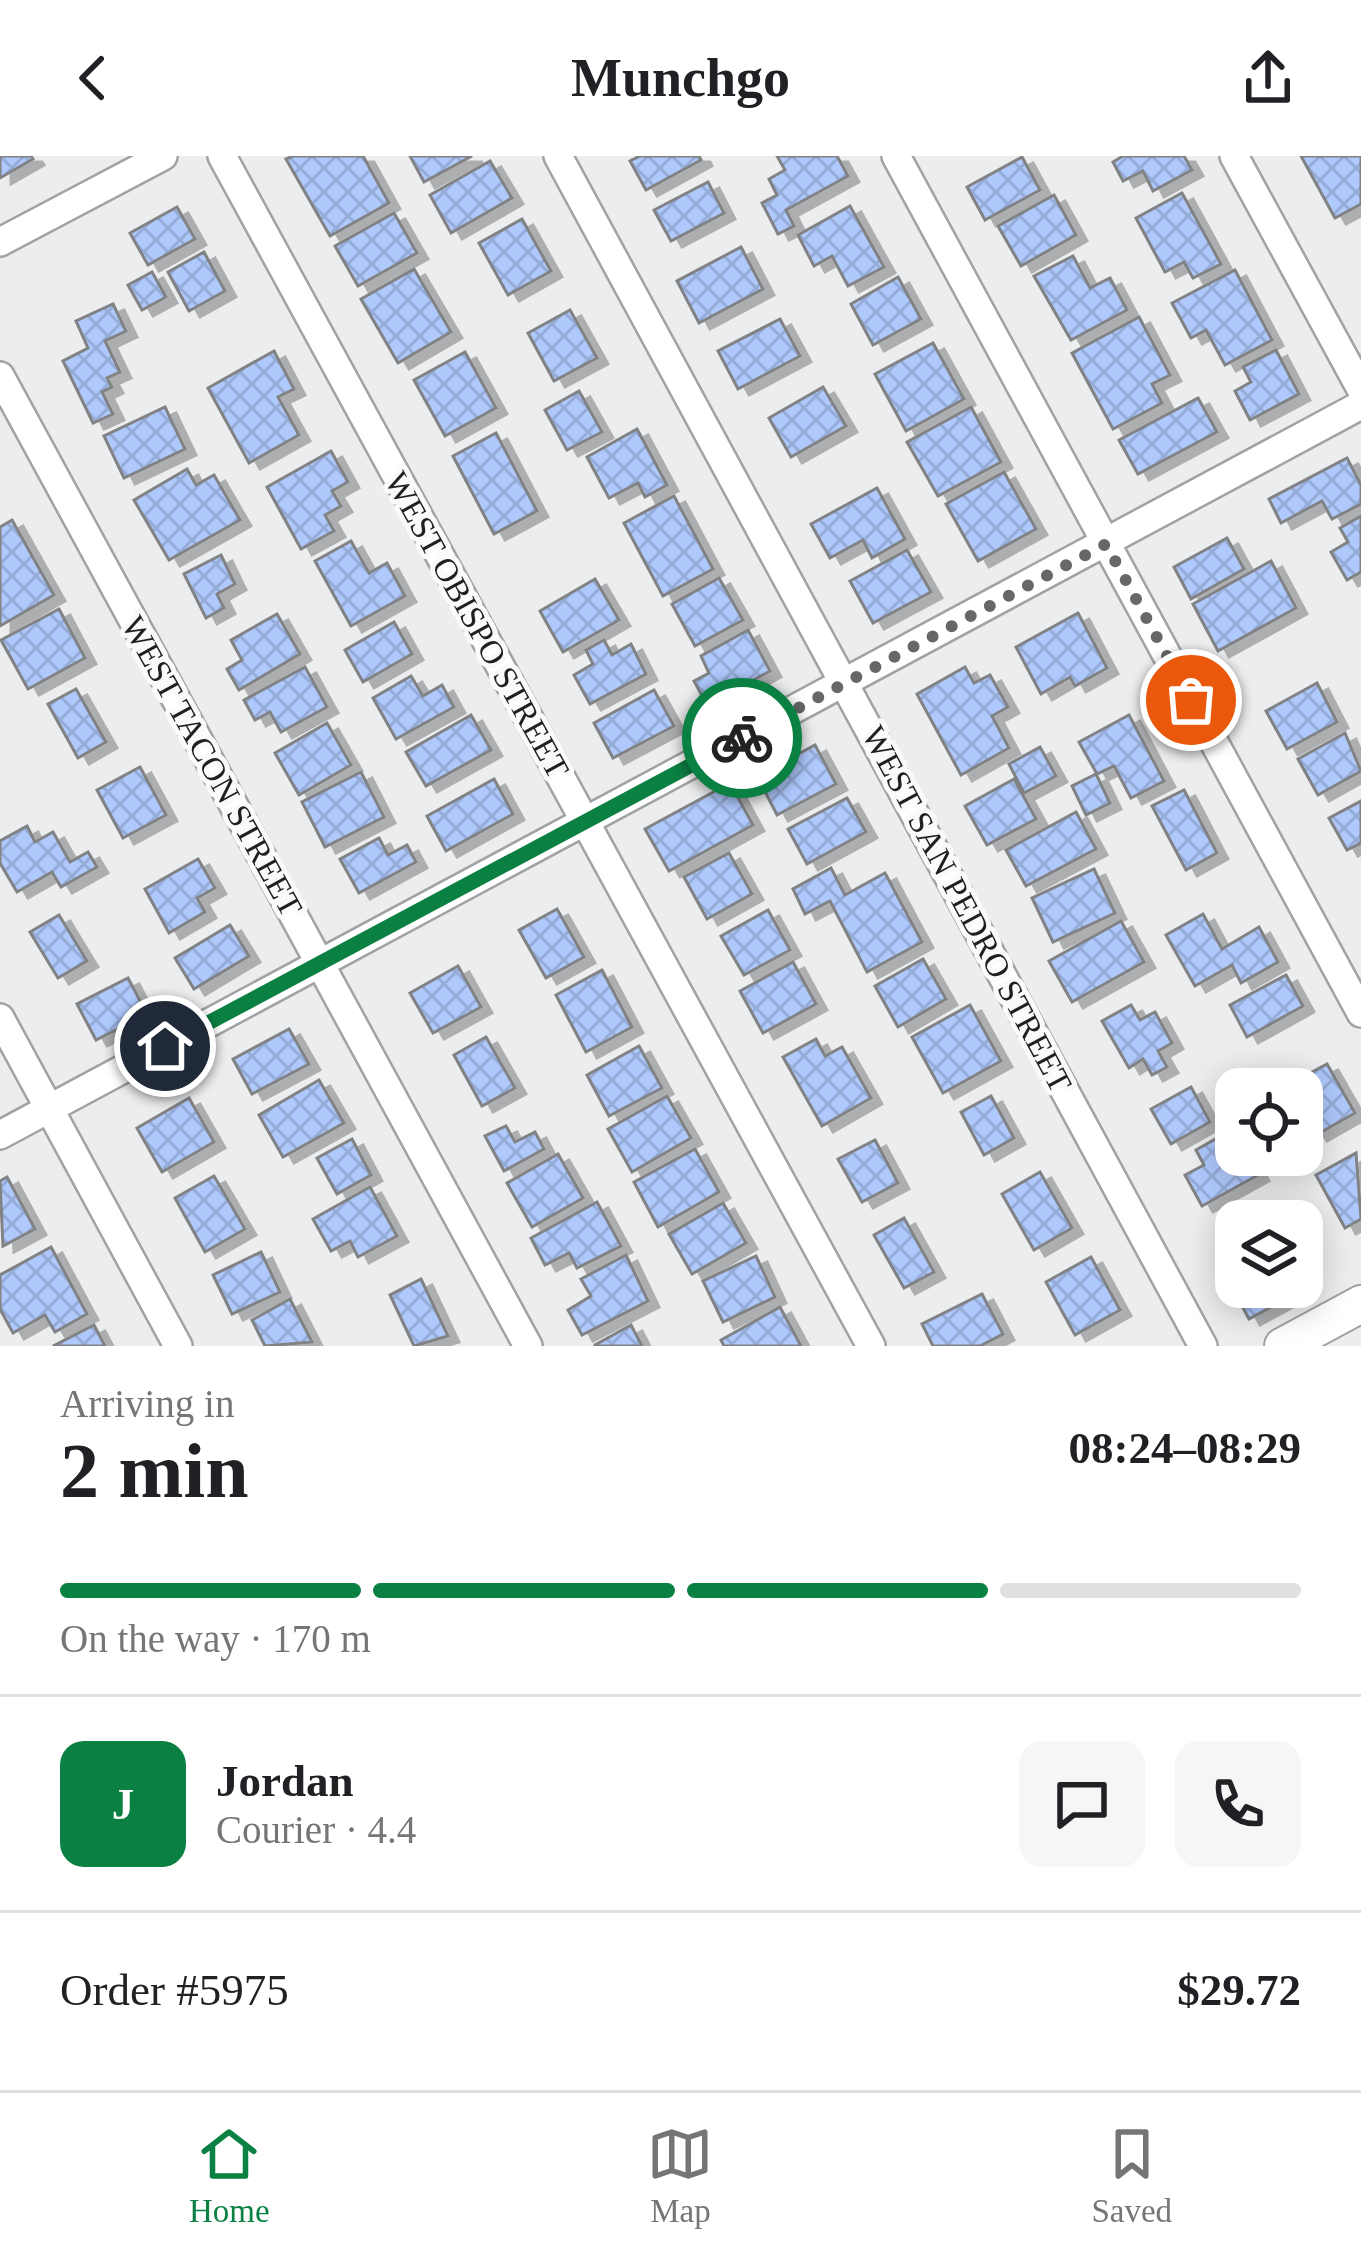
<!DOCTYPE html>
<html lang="en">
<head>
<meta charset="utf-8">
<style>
	:root { --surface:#fff; --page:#f6f6f6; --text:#202124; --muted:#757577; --line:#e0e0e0; --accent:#0b8043 }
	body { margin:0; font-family:"Times New Roman",serif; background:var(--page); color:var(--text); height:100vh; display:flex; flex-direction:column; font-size:45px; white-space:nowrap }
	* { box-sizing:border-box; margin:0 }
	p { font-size:39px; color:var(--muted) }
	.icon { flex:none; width:66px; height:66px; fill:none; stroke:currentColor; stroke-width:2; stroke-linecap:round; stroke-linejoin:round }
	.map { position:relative; height:1190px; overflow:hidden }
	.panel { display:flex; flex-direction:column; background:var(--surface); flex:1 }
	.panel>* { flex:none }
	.controls { position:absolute; left:1215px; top:912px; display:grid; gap:24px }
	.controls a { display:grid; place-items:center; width:108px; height:108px; border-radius:24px; background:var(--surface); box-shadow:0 6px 30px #0003; font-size:60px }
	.pin { position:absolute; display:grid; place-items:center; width:102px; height:102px; color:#fff; margin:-51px; border:6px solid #fff; border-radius:50%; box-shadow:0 3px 12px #0007 }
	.courier { position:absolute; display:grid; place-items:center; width:120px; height:120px; margin:-60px; border:9px solid #0b8043; border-radius:50%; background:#fff; color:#222; box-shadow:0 3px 15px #0007 }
	.overview em { font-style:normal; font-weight:700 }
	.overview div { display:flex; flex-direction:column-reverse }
	.overview { display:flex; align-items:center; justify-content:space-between; height:204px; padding:0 60px }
	h1 { font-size:78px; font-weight:700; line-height:90px }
	.bar { display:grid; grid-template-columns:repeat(4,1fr); gap:18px 12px; align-content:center; height:144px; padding:0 60px }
	.bar i { height:15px; border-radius:9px; background:var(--line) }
	.bar .selected { background:var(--accent) }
	.bar p { grid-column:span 4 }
	.line { display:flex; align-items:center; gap:30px; padding:0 60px; border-top:3px solid var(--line) }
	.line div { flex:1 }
	.round { display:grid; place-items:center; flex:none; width:126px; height:126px; border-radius:24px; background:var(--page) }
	header { display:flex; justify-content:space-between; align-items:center; height:156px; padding:0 60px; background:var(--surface); font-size:54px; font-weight:700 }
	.tab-bar { display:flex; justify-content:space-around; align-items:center; height:168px; border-top:3px solid var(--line); background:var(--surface); font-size:33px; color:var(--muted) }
	.tab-bar a { display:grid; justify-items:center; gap:6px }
	.tab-bar .selected { color:var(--accent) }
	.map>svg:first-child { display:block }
	.building { fill:url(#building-cross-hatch); stroke:#818284; stroke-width:3; filter:url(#shadow) }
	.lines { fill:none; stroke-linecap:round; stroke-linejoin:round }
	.minor-casing { stroke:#a1a2a4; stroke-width:32 }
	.major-casing { stroke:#a1a2a4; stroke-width:40 }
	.minor { stroke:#fff; stroke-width:27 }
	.major { stroke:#fff; stroke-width:36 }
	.done { stroke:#666768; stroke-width:12; stroke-dasharray:0 21.6 }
	.route { stroke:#0b8043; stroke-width:15 }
	.labels { text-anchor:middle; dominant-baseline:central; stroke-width:10; stroke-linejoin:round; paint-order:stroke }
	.street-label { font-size:33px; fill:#1e1f1f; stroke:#f9fafc }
</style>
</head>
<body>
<header><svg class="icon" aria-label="back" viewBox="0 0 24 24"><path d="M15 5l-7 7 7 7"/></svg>Munchgo<svg class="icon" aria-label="share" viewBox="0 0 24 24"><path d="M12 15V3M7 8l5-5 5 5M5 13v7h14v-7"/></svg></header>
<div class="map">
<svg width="1361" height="1190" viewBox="0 0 1361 1190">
	<defs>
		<pattern id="building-cross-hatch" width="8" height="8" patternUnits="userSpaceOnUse" patternTransform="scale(3)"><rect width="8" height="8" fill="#afc9fd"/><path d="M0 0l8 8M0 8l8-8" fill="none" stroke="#96acd8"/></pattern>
		<filter id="shadow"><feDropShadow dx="11" dy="6" stdDeviation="0" flood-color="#0004"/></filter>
	</defs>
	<rect width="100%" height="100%" fill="#ecedef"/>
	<g class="building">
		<path d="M0,0H31L33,3L0,22Z"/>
		<path d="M293,0H363L389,47L330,80L286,3Z"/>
		<path d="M410,0H472L424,26Z"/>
		<path d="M640,0H699L701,4L646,34L630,5Z"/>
		<path d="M777,0H837L848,20L786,54L794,70L778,78L762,47L777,39L769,23L785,14Z"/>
		<path d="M1123,0H1184L1192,14L1153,35L1143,15L1123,25L1113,6Z"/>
		<path d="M1301,0H1361V48L1335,62Z"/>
		<path d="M1022,1L1040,34L985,64L967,31Z"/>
		<path d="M490,5L512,42L451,77L430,39Z"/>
		<path d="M708,26L724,57L671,85L654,54Z"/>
		<path d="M1182,37L1221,108L1193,122L1184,106L1165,116L1136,62Z"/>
		<path d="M1054,39L1076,79L1021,110L998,70Z"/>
		<path d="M850,50L884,111L848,130L832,100L814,110L798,79Z"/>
		<path d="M177,51L195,83L148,109L130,77Z"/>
		<path d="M394,57L417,97L358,130L335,90Z"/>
		<path d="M522,63L551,115L508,139L479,87Z"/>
		<path d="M741,91L763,133L699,167L677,125Z"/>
		<path d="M204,96L225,135L189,155L168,116Z"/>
		<path d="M1073,100L1090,132L1110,122L1127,154L1071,184L1034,120Z"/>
		<path d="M414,113L451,176L398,207L361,143Z"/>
		<path d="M1235,114L1272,184L1225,209L1206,174L1191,182L1172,147Z"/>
		<path d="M152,116L166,141L142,154L128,129Z"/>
		<path d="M898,121L921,163L873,189L851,148Z"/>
		<path d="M113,148L126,175L105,185L120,216L107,222L112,231L102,236L113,258L93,267L63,205L88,192L76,165Z"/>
		<path d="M570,154L597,202L554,225L528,177Z"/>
		<path d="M1139,161L1170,219L1152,228L1162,247L1113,273L1072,197Z"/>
		<path d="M780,163L800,200L738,233L718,195Z"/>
		<path d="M933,187L964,243L906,275L875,218Z"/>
		<path d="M1276,194L1299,238L1250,264L1235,235L1251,226L1243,211Z"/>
		<path d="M274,195L294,233L278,241L299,279L249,307L208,232Z"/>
		<path d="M465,196L496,252L445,280L414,224Z"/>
		<path d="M823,231L846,270L791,301L769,262Z"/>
		<path d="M579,235L602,276L567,294L545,254Z"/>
		<path d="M1198,242L1217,276L1138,318L1119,284Z"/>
		<path d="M165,251L185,293L124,322L104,280Z"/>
		<path d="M971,251L1001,306L938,340L907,286Z"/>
		<path d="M637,273L667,329L645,341L638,327L609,342L587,301Z"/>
		<path d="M496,277L537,355L494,378L453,300Z"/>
		<path d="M331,295L348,326L332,335L341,350L325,359L334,375L301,393L267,331Z"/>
		<path d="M1347,302L1361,329V348L1332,363L1322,345L1281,367L1269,343Z"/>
		<path d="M187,313L196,329L214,319L240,364L169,404L134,344Z"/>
		<path d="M1004,316L1036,373L978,405L946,348Z"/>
		<path d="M877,332L905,383L872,402L863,384L830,402L811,368Z"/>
		<path d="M674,340L713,413L663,440L624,367Z"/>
		<path d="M1361,360V416L1347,424L1331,396L1348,386L1340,372Z"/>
		<path d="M12,364L54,439L0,470V371Z"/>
		<path d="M1227,382L1244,413L1191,443L1174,411Z"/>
		<path d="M351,385L369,417L387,407L405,440L351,470L315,405Z"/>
		<path d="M907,394L931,436L873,467L850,425Z"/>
		<path d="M221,399L235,428L217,438L224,452L206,462L184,418Z"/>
		<path d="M1271,405L1296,452L1218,495L1193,448Z"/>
		<path d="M719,422L743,464L695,490L672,448Z"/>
		<path d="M595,423L619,464L563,496L540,455Z"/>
		<path d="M59,453L85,502L28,533L1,484Z"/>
		<path d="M1078,457L1107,512L1075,530L1070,521L1041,538L1016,491Z"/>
		<path d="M277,458L300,498L239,534L227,513L242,504L231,484Z"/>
		<path d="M394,466L412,498L363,526L345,494Z"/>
		<path d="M748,474L770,515L739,532L743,541L712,558L694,525L709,517L701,500Z"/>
		<path d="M604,484L612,499L631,488L646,518L590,548L574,519L593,508L586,494Z"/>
		<path d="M305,511L327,551L281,576L270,556L255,564L244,544Z"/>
		<path d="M965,511L974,527L990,519L1008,551L992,560L1009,592L961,619L917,538Z"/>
		<path d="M411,520L423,540L442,529L454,551L396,583L373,542Z"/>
		<path d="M1317,527L1337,566L1287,593L1266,555Z"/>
		<path d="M76,533L106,586L78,602L48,548Z"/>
		<path d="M654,534L674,570L613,602L594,567Z"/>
		<path d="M471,559L491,594L426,630L406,596Z"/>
		<path d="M1129,559L1164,625L1131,642L1114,610L1097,618L1079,586Z"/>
		<path d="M327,567L351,609L299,639L275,597Z"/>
		<path d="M1345,577L1361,615L1318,639L1298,603Z"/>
		<path d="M815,589L836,628L777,659L757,620Z"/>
		<path d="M1040,591L1056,620L1024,637L1009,608Z"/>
		<path d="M140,611L166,659L123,682L97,634Z"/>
		<path d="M361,616L384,661L325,691L302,646Z"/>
		<path d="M1096,618L1110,647L1086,659L1072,630Z"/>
		<path d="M494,623L513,658L446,695L427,660Z"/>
		<path d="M1014,623L1036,663L987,689L965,650Z"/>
		<path d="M730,627L753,669L669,715L645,673Z"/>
		<path d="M1184,634L1217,697L1186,714L1152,650Z"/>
		<path d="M847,642L866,676L807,708L788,673Z"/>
		<path d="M1361,645V687L1347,694L1329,662Z"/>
		<path d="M1076,656L1096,693L1026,730L1006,694Z"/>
		<path d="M27,670L35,686L53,676L70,706L88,696L97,711L61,731L52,716L17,736L0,707V685Z"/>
		<path d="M379,682L388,699L407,689L416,706L359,737L340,703Z"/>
		<path d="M729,697L752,738L707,763L684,721Z"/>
		<path d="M198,703L215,732L197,742L205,756L169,777L145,733Z"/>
		<path d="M831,712L845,739L885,717L922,786L867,816L830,745L805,758L793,733Z"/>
		<path d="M1094,713L1115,757L1053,786L1032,742Z"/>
		<path d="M557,753L584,801L546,822L519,774Z"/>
		<path d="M768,754L790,794L744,819L721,780Z"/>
		<path d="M1203,758L1222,793L1259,771L1278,806L1241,827L1232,809L1195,830L1166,779Z"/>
		<path d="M59,759L87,805L58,822L30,776Z"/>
		<path d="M1121,765L1144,806L1072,846L1049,805Z"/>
		<path d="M230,769L249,800L194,833L175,802Z"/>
		<path d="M923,803L946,843L898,871L875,830Z"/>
		<path d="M793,806L816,848L763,877L740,835Z"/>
		<path d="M458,810L481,851L433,877L410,837Z"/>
		<path d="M602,814L632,871L586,896L556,839Z"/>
		<path d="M1286,819L1303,850L1247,881L1230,849Z"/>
		<path d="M128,822L147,858L96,884L77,848Z"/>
		<path d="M970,849L1001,905L943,937L912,881Z"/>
		<path d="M1131,849L1140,864L1155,856L1172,887L1158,895L1167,911L1152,919L1143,903L1129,912L1102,865Z"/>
		<path d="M289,873L309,908L252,938L233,903Z"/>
		<path d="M486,881L515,932L482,950L454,899Z"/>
		<path d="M816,883L825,900L842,891L871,942L822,970L783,901Z"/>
		<path d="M639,890L662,932L609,960L587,919Z"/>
		<path d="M1327,908L1355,957L1316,979L1302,954V933L1288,929Z"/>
		<path d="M319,924L344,967L283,1001L259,959Z"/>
		<path d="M1191,931L1210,966L1171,988L1151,953Z"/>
		<path d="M667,940L691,982L632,1016L608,973Z"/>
		<path d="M991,940L1014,982L984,999L961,956Z"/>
		<path d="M189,942L214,986L162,1016L137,972Z"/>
		<path d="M506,970L515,986L535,976L544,993L504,1015L485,980Z"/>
		<path d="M1233,973L1236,999H1247L1258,1019L1202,1050L1185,1019L1204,1009L1196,994Z"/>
		<path d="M352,983L371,1019L337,1038L317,1002Z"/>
		<path d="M875,984L898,1027L862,1046L838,1003Z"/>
		<path d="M695,993L719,1036L658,1071L634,1026Z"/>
		<path d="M1356,997L1361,1063L1345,1072L1316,1019Z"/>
		<path d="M558,998L583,1042L532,1071L507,1027Z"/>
		<path d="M1040,1016L1072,1072L1034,1094L1002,1038Z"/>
		<path d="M214,1020L245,1073L205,1096L175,1042Z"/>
		<path d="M7,1021L35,1073L3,1090L0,1025Z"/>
		<path d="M370,1031L397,1080L358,1101L350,1085L331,1095L313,1063Z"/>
		<path d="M597,1046L621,1090L577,1112L569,1097L545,1109L531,1082Z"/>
		<path d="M723,1047L746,1087L692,1118L669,1078Z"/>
		<path d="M904,1062L934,1116L904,1132L874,1079Z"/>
		<path d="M51,1091L87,1158L55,1176L45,1159L13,1177L0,1153V1119Z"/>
		<path d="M261,1096L280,1136L232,1158L213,1119Z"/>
		<path d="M626,1099L648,1145L582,1179L568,1154L591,1140L581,1123Z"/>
		<path d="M756,1100L775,1141L723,1166L703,1125Z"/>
		<path d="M1091,1101L1120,1154L1075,1179L1046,1126Z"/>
		<path d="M1236,1108V1131H1277L1284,1144L1249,1163L1223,1115Z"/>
		<path d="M421,1123L448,1180L414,1190L390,1139Z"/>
		<path d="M982,1138L1003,1178L980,1190H933L922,1168Z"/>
		<path d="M290,1143L312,1186L265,1190L252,1164Z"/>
		<path d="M780,1151L801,1190H724L721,1184Z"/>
		<path d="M94,1169L105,1190H53Z"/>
		<path d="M631,1169L642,1190H595V1189Z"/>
	</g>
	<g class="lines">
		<defs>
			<g id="minor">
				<path d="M222,0L871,1190"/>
				<path d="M558,0L1203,1190"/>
				<path d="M896,0L1361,857"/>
				<path d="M1234,0L1361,233"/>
				<path d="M0,86L163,0"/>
				<path d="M0,220L528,1190"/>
				<path d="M0,862L178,1190"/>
				<path d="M0,979L1361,249"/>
			</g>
			<path id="major" d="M1283,1190L1361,1148"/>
		</defs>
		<use href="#minor" class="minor-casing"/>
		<use href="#major" class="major-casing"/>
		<use href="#minor" class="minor"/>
		<use href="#major" class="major"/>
	</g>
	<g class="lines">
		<path class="done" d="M742,582L1106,388L1191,544"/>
		<path class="route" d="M165,890L742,582"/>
	</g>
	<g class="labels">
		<g class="street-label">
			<text transform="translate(477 469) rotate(61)">WEST OBISPO STREET</text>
			<text transform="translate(212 610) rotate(61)">WEST TACON STREET</text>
			<text transform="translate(967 753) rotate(62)">WEST SAN PEDRO STREET</text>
		</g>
	</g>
</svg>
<div class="controls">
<a><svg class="icon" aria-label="locate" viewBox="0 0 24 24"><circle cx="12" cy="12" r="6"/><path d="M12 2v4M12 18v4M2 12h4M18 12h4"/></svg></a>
<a><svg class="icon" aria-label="layers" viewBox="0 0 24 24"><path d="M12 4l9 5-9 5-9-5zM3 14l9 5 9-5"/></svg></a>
</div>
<div class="pin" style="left:1191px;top:544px;background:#ea580c"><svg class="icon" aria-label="bag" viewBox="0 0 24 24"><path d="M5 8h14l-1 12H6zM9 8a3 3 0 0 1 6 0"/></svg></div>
<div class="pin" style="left:165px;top:890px;background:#1f2937"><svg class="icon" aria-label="home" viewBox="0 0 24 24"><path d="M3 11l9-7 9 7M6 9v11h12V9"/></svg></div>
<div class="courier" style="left:742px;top:582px"><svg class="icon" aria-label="bike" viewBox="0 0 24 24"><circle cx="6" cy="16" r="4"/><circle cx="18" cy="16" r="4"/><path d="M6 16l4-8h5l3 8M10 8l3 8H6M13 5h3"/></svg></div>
</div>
<section class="panel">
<div class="overview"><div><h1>2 min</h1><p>Arriving in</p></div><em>08:24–08:29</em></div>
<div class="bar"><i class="selected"></i><i class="selected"></i><i class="selected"></i><i></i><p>On the way · 170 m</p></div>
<div class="line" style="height:216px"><b class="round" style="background:var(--accent);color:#fff">J</b><div><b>Jordan</b><p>Courier · 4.4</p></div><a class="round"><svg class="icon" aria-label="chat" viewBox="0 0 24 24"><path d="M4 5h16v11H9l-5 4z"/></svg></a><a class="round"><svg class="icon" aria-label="phone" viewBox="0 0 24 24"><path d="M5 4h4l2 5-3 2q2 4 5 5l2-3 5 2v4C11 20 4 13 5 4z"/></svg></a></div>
<div class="line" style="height:156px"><div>Order #5975</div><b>$29.72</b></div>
</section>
<nav class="tab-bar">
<a class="selected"><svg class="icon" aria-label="home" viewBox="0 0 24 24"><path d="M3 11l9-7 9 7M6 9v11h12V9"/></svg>Home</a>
<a><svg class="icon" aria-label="map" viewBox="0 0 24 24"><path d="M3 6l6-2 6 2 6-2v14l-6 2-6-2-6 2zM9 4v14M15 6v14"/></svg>Map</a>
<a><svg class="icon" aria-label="saved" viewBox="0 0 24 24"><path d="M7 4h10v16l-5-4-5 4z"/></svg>Saved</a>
</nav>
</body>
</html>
